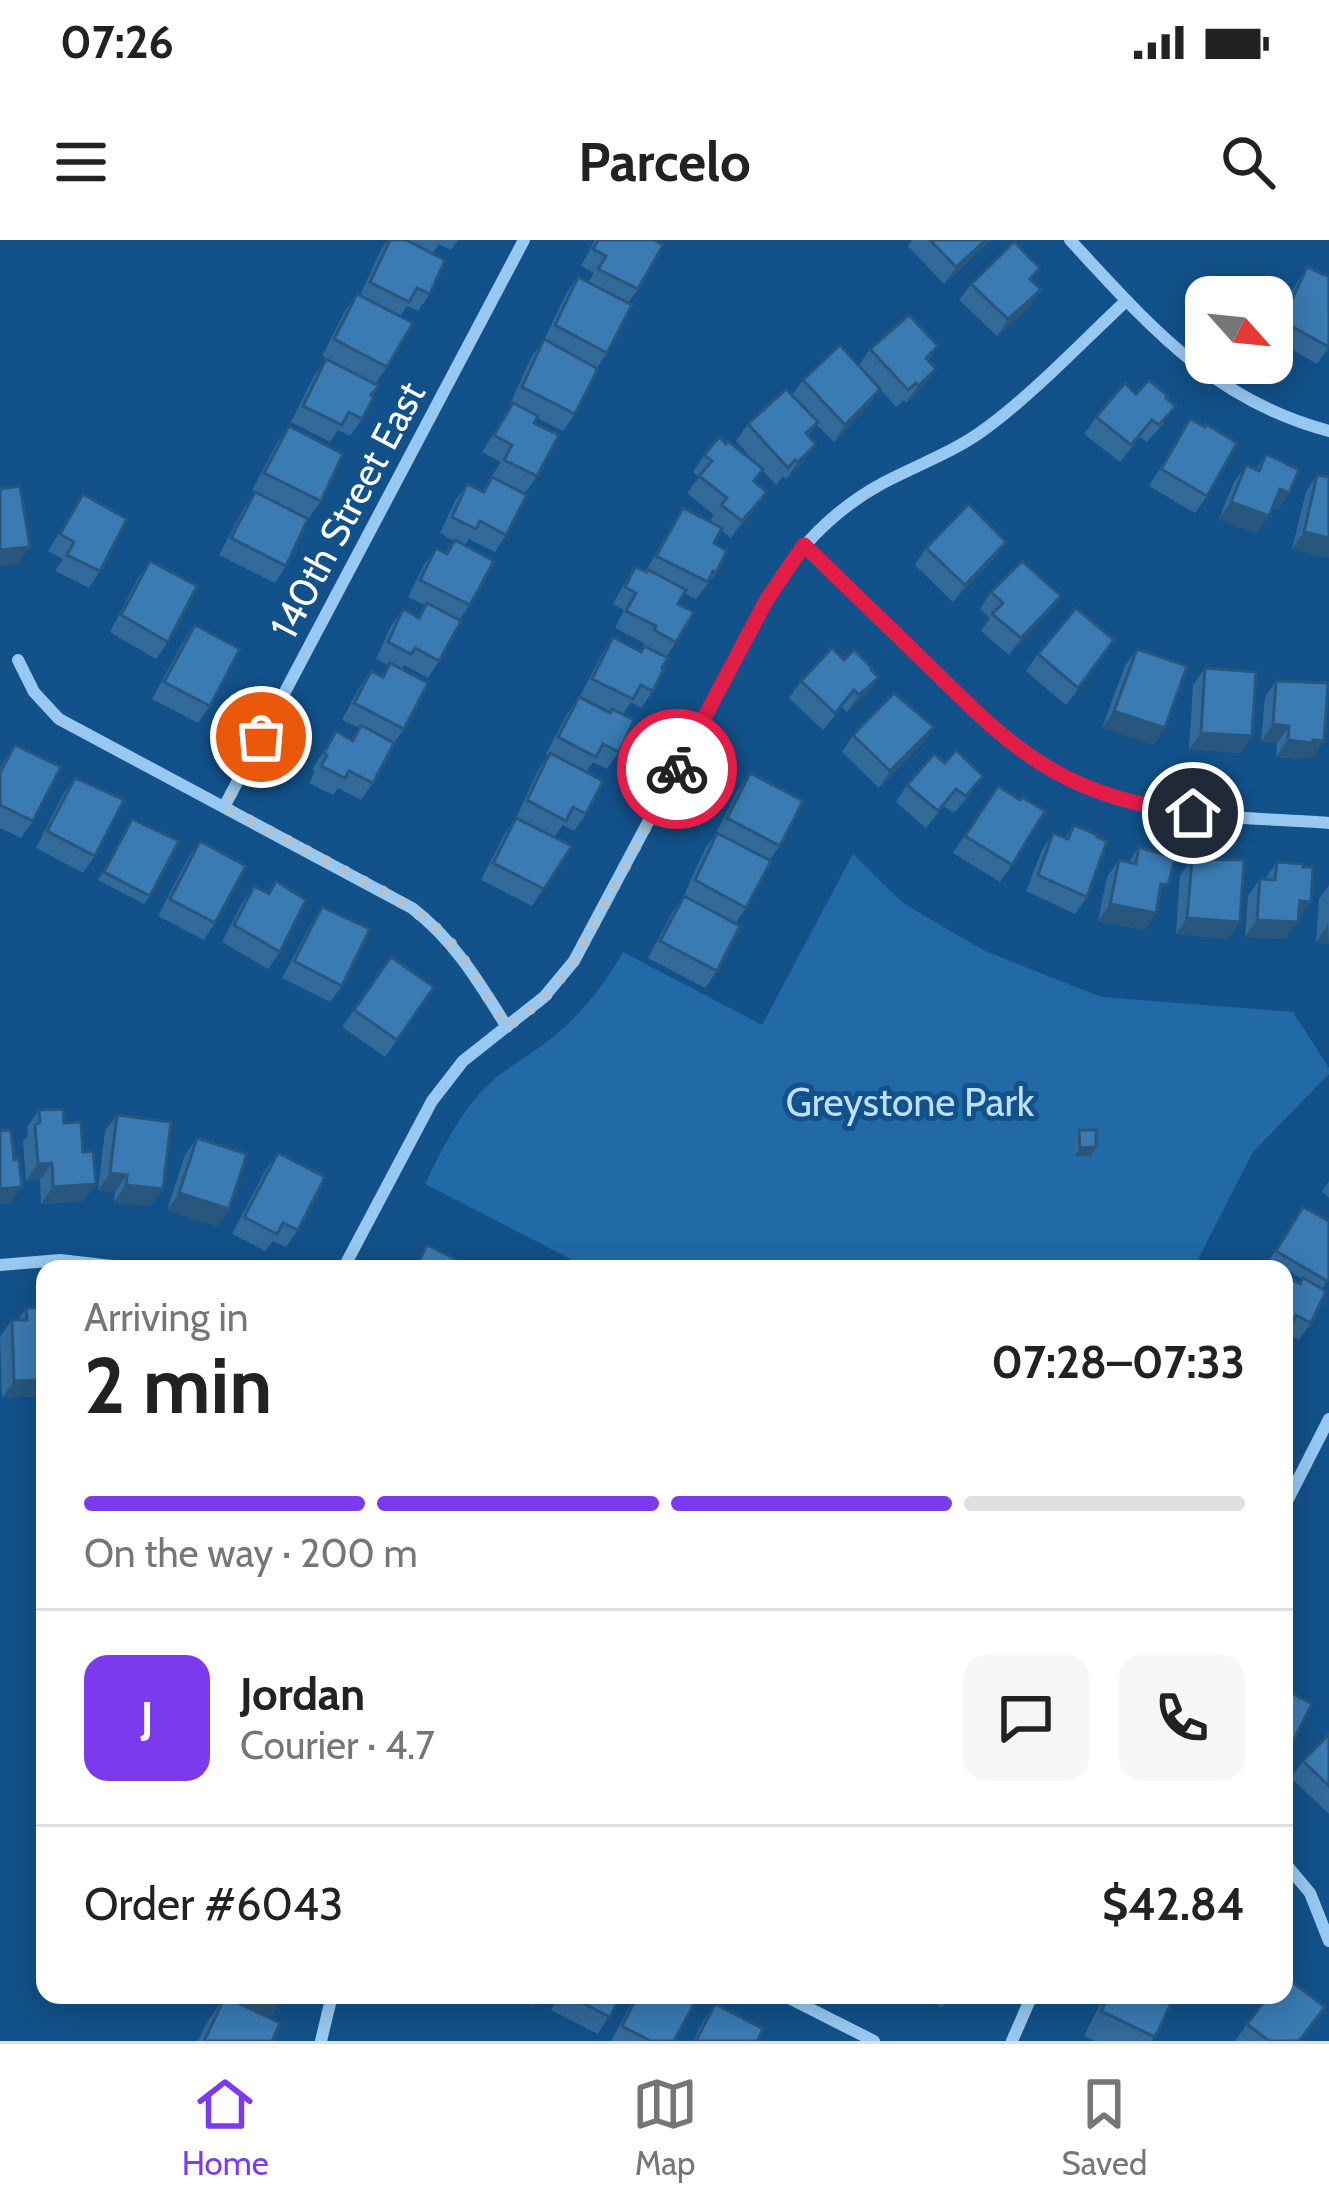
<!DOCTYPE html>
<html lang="en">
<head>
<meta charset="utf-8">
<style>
	:root { --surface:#fff; --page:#f6f6f6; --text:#222; --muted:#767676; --line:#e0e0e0; --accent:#7c3aed }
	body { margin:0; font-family:Cabin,sans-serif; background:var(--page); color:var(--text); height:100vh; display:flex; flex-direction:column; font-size:45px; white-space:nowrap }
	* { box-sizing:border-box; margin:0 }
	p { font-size:39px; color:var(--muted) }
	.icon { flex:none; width:66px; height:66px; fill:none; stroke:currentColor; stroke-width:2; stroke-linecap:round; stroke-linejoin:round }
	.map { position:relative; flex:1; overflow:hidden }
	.sheet { position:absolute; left:36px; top:1020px; width:1257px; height:744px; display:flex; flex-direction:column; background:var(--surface); border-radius:24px; box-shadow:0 6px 30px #0003 }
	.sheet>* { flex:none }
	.needle { width:78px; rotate:117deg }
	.controls { position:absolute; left:1185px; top:36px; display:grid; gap:24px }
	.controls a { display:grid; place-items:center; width:108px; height:108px; border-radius:24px; background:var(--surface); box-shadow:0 6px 30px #0003; font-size:60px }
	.pin { position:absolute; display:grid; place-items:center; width:102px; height:102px; color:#fff; margin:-51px; border:6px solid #fff; border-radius:50%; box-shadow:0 3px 12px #0007 }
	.courier { position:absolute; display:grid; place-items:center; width:120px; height:120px; margin:-60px; border:9px solid #e11d48; border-radius:50%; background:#fff; color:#222; box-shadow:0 3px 15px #0007 }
	.summary em { font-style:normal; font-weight:700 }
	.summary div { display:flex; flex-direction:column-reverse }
	.summary { display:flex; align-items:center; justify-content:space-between; height:204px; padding:0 48px }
	h1 { font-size:78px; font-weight:700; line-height:90px }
	.bar { display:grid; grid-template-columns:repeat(4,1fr); gap:18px 12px; align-content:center; height:144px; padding:0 48px }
	.bar i { height:15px; border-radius:9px; background:var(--line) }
	.bar .active { background:var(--accent) }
	.bar p { grid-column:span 4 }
	.line { display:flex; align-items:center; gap:30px; padding:0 48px; border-top:3px solid var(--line) }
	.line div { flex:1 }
	.round { display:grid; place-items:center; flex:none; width:126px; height:126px; border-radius:24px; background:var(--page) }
	.status { display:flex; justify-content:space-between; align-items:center; height:84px; padding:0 60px; background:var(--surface); direction:ltr }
	.status svg { height:33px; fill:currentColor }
	header { display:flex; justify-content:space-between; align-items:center; height:156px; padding:0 48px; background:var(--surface); font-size:54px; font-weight:700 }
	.tabs { display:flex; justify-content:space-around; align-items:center; height:168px; border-top:3px solid var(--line); background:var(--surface); font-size:33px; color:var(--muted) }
	.tabs a { display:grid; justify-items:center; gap:6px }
	.tabs .active { color:var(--accent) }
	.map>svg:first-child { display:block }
	.green { fill:#216aa7 }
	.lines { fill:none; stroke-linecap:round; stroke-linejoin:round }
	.minor { stroke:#97c8f1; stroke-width:12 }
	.wall { fill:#326a9a }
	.shaded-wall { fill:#29567d }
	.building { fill:#3a7bb3; stroke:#29567d; stroke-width:3 }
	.done { stroke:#acc2d6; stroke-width:12; stroke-dasharray:0 21.6 }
	.route { stroke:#e11d48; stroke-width:15 }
	.labels { text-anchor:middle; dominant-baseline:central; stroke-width:10; stroke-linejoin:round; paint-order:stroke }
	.street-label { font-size:39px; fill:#fff; stroke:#125189 }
	.park-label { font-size:39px; fill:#bee0fc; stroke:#125189 }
</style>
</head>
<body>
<div class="status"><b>07:26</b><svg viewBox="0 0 49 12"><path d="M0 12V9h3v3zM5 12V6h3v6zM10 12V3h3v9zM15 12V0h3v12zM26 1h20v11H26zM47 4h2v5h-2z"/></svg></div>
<header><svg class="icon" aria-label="menu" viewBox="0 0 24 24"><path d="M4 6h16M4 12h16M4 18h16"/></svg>Parcelo<svg class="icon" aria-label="search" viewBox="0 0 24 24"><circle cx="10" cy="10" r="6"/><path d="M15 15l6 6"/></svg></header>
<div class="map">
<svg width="1329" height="1801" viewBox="0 0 1329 1801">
	<rect width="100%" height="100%" fill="#125189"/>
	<path class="green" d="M853,614L903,663L983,710L1101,757L1293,772L1329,828V834L1253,912L1193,1029H590L425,944C442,910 458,876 484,849C502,830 524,819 544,804C578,779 602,748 623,712L762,785Z"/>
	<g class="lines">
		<g class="minor">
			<path d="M1070,0C1149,85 1212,160 1329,191"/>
			<path d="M804,305C844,344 884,383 924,421C987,483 1047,542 1136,564C1198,579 1265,578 1329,583"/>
			<path d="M18,420L34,452L59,479L412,668C454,700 479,742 507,787"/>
			<path d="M224,567L524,0"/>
			<path d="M0,1025L60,1020L138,1029"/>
			<path d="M343,1029L432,861L463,821L544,757L574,721L767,359C795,310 833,270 883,243C919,224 957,211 989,186C1038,149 1082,102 1126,61"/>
			<path d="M1284,1267L1329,1179"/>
			<path d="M1284,1622L1310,1653L1329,1701"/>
			<path d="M783,1755L874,1801"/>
			<path d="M321,1801L332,1755"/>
			<path d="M1012,1801L1032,1755"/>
		</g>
	</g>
	<g class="wall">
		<path d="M388,0H458L451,10L439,4L432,14L430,54L418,71L407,66L400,76L387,127L375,144L322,116L345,71L357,54L360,55L381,10Z"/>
		<path d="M595,0H658L638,49L628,63L607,113L597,128L575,174L563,191L537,178L534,183L537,236L525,253L492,236L501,222L482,212L512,165L510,164L532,116L544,100L566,54L578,37L588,42L594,33L581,26Z"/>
		<path d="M912,0H991L944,44L908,6Z"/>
		<path d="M1307,27L1329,107L1317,124L1272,98V94L1296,44Z"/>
		<path d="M1032,41L1041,50L1029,67L997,96L959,60L971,44Z"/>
		<path d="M938,106L928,120L936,129L924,145L906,163L904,160L896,167L880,149L868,166L834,202L816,184L808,196L804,221L786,239L783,236L776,245L762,230L754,242L767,252L731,298L721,290L714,303L716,333L696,359L684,353L678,364L676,402L666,417L653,451L641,468L631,462L623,474L619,512L607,529L593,522L586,532V574L574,591L563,585L554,597L572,606L532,666L481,640L504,595L516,578L538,530L548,516L546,514L567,474L579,457L609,473L610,471L580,456L602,414L613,397L640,411L643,408L644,403L615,388L624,370L613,364L624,344L635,327L645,332L683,268L709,282L714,275L687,253L699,237L693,232L704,215L758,225L736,201L748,184L792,155L803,140L859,125L870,109Z"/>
		<path d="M326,119L372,156L362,179L350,196L338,190L330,202L291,182L314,136Z"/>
		<path d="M1136,154L1166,158L1164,183L1147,202L1140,197L1120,222L1084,194L1096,177Z"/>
		<path d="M1190,179L1207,256L1195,273L1149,246Z"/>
		<path d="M289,186L321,261L309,278L252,250L277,203Z"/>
		<path d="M1266,214L1289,253L1277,270L1272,268L1257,293L1219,279L1234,242L1246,225L1256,229Z"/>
		<path d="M1317,235L1329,237V318L1292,309L1306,252Z"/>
		<path d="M492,237L506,295L495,312L469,299L465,305L470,365L459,380L439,421L428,438L404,425L401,429L404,489L394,503L373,543L361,560L338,548L333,555L309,543L315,531L312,530L336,491L351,500L359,488L342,480L359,448L371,431L381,436L388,425L376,419L391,386L403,369L417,377L425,365L408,357L424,325L436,308L445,313L454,301L440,293L455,261L467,244L482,251Z"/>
		<path d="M255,252L286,326L275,343L219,315L244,268Z"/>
		<path d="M83,254L100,331L89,348L55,331L63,319L48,311Z"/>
		<path d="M1006,302L994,318L953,362L915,325L926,308Z"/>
		<path d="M150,321L168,402L156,419L110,392L138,338Z"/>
		<path d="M991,352L1061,356L1049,372L1009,415L981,391L990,378L980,369Z"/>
		<path d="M195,385L210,466L198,483L152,459L183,402Z"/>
		<path d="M1137,409L1154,505L1102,488L1125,426Z"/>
		<path d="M1038,414L1103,417L1066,465L1026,431Z"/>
		<path d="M844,420L871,430L879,437L867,454L847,472L842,467L823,490L789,458L801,441Z"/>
		<path d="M1205,428L1252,496L1240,513L1189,509L1193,445Z"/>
		<path d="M1276,441L1324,501L1313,518L1303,517L1301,519L1276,517L1277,503L1261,501L1265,457Z"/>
		<path d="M934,487L922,504L879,548L842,512L853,495Z"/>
		<path d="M15,505L33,581L21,598L0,588V528Z"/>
		<path d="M945,523L971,553L954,573L944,566L926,588L896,562L907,545Z"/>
		<path d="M750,533L780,606L769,620L746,668L735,684L717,731L705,748L648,718L672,673L683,657L705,609L715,595L738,550Z"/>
		<path d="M75,538L95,616L83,633L36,608L63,554Z"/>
		<path d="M998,546L1012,625L1000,642L953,613Z"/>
		<path d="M132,579L150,656L144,664L98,640Z"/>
		<path d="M1074,585L1087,657L1075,674L1026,651L1042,610L1053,593L1065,598Z"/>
		<path d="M200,601L215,683L204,700L158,676L188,618Z"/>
		<path d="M1139,607L1158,659L1156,673L1144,690L1098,681L1107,637L1119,620L1129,622Z"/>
		<path d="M1192,619L1228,699L1176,694L1180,635Z"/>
		<path d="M1277,622L1298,679L1286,699L1245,697L1248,656L1260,639H1265Z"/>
		<path d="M276,641L280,712L268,729L222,702L242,663L254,646L267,653Z"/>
		<path d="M1329,645V704L1316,702L1319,659Z"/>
		<path d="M322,667L342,746L330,762L282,738L311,684Z"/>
		<path d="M391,717L434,747L385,817L342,787Z"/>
		<path d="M39,870L64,883L84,961L41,964L40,940L26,941L23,902L28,895L27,887Z"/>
		<path d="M117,875L151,966L114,962L115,952L98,950L105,891Z"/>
		<path d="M1079,890L1096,907L1090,916H1074L1073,899Z"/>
		<path d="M197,898L229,969L217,986L167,970L185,915Z"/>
		<path d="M278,913L298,990L286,1007L273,1001L265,1011L232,994L266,929Z"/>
		<path d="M1329,941V958L1322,951Z"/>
		<path d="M1303,967L1327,1041L1322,1049L1311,1083L1299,1100L1286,1093L1284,1096V1035L1299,1044L1302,1039L1270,1019Z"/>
		<path d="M45,1067V1156L2,1158L0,1097L12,1080H18L26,1068Z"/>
		<path d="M1329,1494V1574L1291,1538L1303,1521Z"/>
		<path d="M206,1755H285L271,1776L258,1773L272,1801H198L207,1782L224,1759Z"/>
		<path d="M559,1755H621L598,1794L551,1770Z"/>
		<path d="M636,1755H695L674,1801H611Z"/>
		<path d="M919,1755H951L942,1767Z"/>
		<path d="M1105,1755H1175L1152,1801H1095L1084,1796Z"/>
		<path d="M715,1764L757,1801H693L703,1781Z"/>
		<path d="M1247,1784L1300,1801H1235Z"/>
	</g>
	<g class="shaded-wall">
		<path d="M986,0H991L944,44L956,27Z"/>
		<path d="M1041,50L1029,67L997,96L1008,79Z"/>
		<path d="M936,129L924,145L906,163L918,146Z"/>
		<path d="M880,149L868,166L834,202L845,185Z"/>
		<path d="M816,204L804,221L786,239L798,222Z"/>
		<path d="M1280,249L1289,253L1277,270L1268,266Z"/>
		<path d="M767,252L755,269L731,298L742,281Z"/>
		<path d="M1231,262L1269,276L1257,293L1219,279Z"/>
		<path d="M1304,292L1329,298V318L1292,309Z"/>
		<path d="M1006,302L994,318L953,362L965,345Z"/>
		<path d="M30,307L18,324L0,326V310Z"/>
		<path d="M1061,356L1049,372L1009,415L1021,398Z"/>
		<path d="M879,437L867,454L847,472L859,455Z"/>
		<path d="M1114,471L1165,488L1154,505L1102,488Z"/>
		<path d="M1273,484L1289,486L1277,503L1261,501Z"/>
		<path d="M934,487L922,504L879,548L890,531Z"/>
		<path d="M1201,493L1252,496L1240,513L1189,509Z"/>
		<path d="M1288,500H1313L1324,501L1313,518L1303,517L1301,519L1276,517Z"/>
		<path d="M1300,661L1311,662L1299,679Z"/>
		<path d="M1110,664L1156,673L1144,690L1098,681Z"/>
		<path d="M1187,678L1240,682L1228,699L1176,694Z"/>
		<path d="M1257,680L1298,682L1286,699L1245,697Z"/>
		<path d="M1328,685L1329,704L1316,702Z"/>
		<path d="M1096,907L1090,916H1074L1080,908Z"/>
		<path d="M52,923L40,940L26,941L38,924Z"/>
		<path d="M110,933L127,935L115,952L98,950Z"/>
		<path d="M96,944L84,961L41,964L53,947Z"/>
		<path d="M126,945L163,949L151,966L114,962Z"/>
		<path d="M22,947L10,964H0V949Z"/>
		<path d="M179,953L229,969L217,986L167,970Z"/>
		<path d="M45,1140V1156L2,1158L14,1141Z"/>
		<path d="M206,1755H250L244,1763Z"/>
		<path d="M253,1755H285L271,1776L243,1770Z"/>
		<path d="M503,1755H543L534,1767Z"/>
	</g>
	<g class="building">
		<path d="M390,0H406L445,20L430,54L417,48L409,62L370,42Z"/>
		<path d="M598,0H654L663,5L638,49L598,29L606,16L593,9Z"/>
		<path d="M930,0H986L956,27Z"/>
		<path d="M1014,2L1040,28L1030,39L1041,50L1008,79L971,44Z"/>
		<path d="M1307,27L1329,37V107L1282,81Z"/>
		<path d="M578,37L632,65L607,113L555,85Z"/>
		<path d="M357,54L413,83L387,127L334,99Z"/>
		<path d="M909,75L938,106L926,118L936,129L918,146L916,143L908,150L870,109Z"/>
		<path d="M544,99L598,129L575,174L522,147Z"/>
		<path d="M840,105L880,149L845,185L803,140Z"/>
		<path d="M326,119L379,146L371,155L374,157L362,179L349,172L342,185L303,166Z"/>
		<path d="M1149,140L1168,156L1166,158L1176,166L1159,185L1152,180L1131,205L1096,177L1125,143L1136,154Z"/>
		<path d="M786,149L818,182L806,193L816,204L798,222L795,220L788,228L748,184Z"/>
		<path d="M513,163L538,176L534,183L559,195L537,236L504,220L512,205L494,195Z"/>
		<path d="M1190,179L1205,187L1206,184L1237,203L1207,256L1161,229Z"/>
		<path d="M289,186L343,214L321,261L264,233Z"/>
		<path d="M719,197L726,204L728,201L763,229L754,241L767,252L742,281L721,265L727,258L699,236L712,221L704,215Z"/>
		<path d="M1266,214L1299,230L1289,253L1280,249L1269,276L1231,262L1246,225L1259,231Z"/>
		<path d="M1317,235L1329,237V298L1304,292Z"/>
		<path d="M492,237L527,255L506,295L480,281L476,289L452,277L467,244L484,252Z"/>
		<path d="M20,246L30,307L0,310V249Z"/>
		<path d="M255,252L308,279L286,326L231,298Z"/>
		<path d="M83,254L127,279L100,331L67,315L74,302L60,294Z"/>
		<path d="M969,264L1006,302L965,345L926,308Z"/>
		<path d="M683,268L722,288L714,303L727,311L716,333L713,331L708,342L656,316Z"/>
		<path d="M455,300L494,321L470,365L420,340L436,308L447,314Z"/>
		<path d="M150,321L197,346L168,402L121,375Z"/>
		<path d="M1022,321L1061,356L1021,398L992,374L1003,363L991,352Z"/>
		<path d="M635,327L646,332L647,329L686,350L678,364L694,372L676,402L654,390L656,386L626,371L636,353L625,347Z"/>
		<path d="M427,363L461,381L439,421L415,408L411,414L388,402L403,369L419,378Z"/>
		<path d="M1076,368L1114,400L1078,448L1038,414Z"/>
		<path d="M195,385L240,409L210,466L164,442Z"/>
		<path d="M613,397L641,412L644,406L668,418L662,428L664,429L653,451L641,445L633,459L592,439Z"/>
		<path d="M832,408L844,420L854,410L872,428L871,430L879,437L859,455L854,450L835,473L801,441Z"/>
		<path d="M1137,409L1187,426L1165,488L1114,471Z"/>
		<path d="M390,423L428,443L404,489L354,463L371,431L383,437Z"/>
		<path d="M1205,428L1256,432L1252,496L1201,493Z"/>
		<path d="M1276,441L1328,443L1324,501L1313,500V503L1288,500L1289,486L1273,484Z"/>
		<path d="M894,453L934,487L890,531L853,495Z"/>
		<path d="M579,457L610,473L612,469L634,480L619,512L603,504L596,517L558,497Z"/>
		<path d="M361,485L394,503L373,543L349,531L345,538L321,526L327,515L324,513L336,491L353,501Z"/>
		<path d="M15,505L61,527L33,581L0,565V533Z"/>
		<path d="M956,510L983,536L966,556L956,549L938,571L907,545L934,514L945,523Z"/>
		<path d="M550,513L603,541L586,574L573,567L566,581L527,560Z"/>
		<path d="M750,533L803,561L780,606L727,578Z"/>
		<path d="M75,538L124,560L95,616L47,591Z"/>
		<path d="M998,546L1020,560L1022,557L1045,571L1012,625L965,596Z"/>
		<path d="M516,578L572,606L544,649L493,623Z"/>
		<path d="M132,579L179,601L150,656L104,632Z"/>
		<path d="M1074,585L1098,595L1097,597L1107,601L1087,657L1038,635L1053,593L1068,599Z"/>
		<path d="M717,593L771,621L746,668L695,640Z"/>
		<path d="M200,601L246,626L215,683L170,659Z"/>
		<path d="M1139,607L1175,618L1168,645L1161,644L1156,673L1110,664L1119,620L1136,624Z"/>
		<path d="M1192,619L1244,620L1240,682L1187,678Z"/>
		<path d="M1277,622L1303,624V627H1313L1311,662L1300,661L1298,682L1257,680L1260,639L1275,640Z"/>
		<path d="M276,641L306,660L280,712L234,685L254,646L269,654Z"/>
		<path d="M684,656L740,686L717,731L660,701Z"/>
		<path d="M322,667L370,689L342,746L294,721Z"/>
		<path d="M391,717L434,747L397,800L354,770Z"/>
		<path d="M63,869L64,883L81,882L83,912L93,911L96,944L53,947L52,923L38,924L35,885L40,882L39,870Z"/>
		<path d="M117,875L171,882L163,949L126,945L127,935L110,933Z"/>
		<path d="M11,890L14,920L19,919L22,947L0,949V891Z"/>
		<path d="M1079,890H1096V907L1080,908Z"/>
		<path d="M197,898L247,914L229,969L179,953Z"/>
		<path d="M278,913L325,937L298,990L283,983L277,994L244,977Z"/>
		<path d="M1303,967L1329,981V1039L1327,1041L1276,1011Z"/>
		<path d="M427,1005L463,1023L461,1029H415Z"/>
		<path d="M1284,1035L1300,1044L1303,1038L1326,1051L1311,1083L1296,1075L1289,1089L1284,1087Z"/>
		<path d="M45,1067V1140L14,1141L12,1080H27L26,1068Z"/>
		<path d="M1284,1118L1291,1121L1284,1133Z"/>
		<path d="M1284,1449L1312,1464L1286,1515L1284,1513Z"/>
		<path d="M1329,1494V1546L1303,1521Z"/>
		<path d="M1284,1736L1325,1767L1299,1801H1269L1247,1784L1269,1755H1284Z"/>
		<path d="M567,1755H621L610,1777Z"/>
		<path d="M638,1755H695L698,1757L674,1801H651L622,1786Z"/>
		<path d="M1109,1755H1175L1155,1797L1101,1771Z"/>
		<path d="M225,1757L280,1783L272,1801H204Z"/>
		<path d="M715,1764L763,1789L757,1801H696Z"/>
	</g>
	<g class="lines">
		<path class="done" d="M261,497L224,567L393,657L428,680L458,711L507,787L544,758L574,721L677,529"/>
		<path class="route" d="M677,529L767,359L804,305C846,346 889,387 931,428C969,465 1005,503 1052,530C1095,555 1143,567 1193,573"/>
	</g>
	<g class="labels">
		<g class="street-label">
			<text transform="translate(347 270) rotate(-62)">140th Street East</text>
		</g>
		<g class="park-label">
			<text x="910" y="862">Greystone Park</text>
		</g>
	</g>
</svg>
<div class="controls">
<a><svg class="needle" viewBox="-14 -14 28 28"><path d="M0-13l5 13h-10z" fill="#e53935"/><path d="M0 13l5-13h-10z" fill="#767676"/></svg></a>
</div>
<div class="pin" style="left:261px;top:497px;background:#ea580c"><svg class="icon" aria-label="bag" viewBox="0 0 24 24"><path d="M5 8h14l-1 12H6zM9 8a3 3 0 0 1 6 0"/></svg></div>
<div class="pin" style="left:1193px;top:573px;background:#1f2937"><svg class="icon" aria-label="home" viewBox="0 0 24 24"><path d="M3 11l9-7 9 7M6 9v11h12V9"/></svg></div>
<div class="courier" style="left:677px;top:529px"><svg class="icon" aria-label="bike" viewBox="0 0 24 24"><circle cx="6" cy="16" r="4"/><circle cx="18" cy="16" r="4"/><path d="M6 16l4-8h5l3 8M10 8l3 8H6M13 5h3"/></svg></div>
<section class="sheet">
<div class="summary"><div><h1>2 min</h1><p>Arriving in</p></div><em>07:28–07:33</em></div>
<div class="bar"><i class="active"></i><i class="active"></i><i class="active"></i><i></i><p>On the way · 200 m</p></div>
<div class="line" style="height:216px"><b class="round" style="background:var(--accent);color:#fff">J</b><div><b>Jordan</b><p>Courier · 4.7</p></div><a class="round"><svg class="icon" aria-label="chat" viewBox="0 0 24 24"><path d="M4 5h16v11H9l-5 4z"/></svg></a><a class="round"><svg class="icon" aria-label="phone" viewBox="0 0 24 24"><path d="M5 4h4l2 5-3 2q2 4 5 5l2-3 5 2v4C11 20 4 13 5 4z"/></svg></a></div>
<div class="line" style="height:156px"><div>Order #6043</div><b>$42.84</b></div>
</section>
</div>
<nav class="tabs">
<a class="active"><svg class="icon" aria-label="home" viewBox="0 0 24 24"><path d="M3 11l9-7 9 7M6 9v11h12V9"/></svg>Home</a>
<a><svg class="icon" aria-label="map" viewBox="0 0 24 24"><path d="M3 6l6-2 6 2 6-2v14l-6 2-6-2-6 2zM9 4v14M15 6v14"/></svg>Map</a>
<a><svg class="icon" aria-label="saved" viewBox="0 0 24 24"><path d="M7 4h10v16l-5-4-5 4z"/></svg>Saved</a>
</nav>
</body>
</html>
